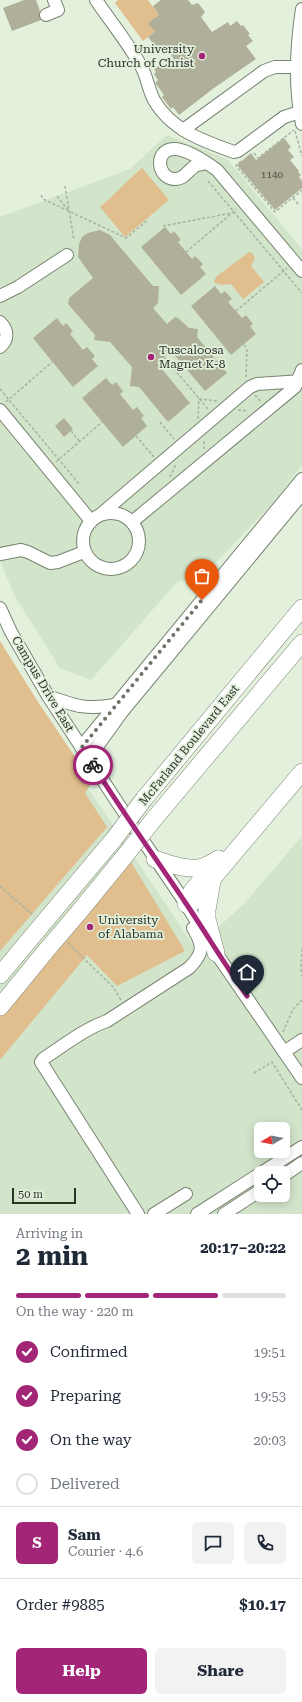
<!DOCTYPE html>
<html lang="en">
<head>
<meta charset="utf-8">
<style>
	:root { --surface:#fff; --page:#f2f2f3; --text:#1f2937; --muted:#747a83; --line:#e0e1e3; --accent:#a32577 }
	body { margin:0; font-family:"Roboto Serif",serif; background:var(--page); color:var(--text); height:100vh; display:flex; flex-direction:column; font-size:15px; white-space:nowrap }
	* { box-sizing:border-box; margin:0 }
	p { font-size:13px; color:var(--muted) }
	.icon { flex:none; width:22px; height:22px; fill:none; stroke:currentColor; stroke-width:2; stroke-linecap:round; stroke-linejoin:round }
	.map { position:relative; height:1214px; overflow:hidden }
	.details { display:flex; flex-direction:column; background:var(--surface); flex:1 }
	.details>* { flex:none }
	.needle { width:26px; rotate:260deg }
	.buttons { position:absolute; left:254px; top:1122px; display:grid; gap:8px }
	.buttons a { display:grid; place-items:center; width:36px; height:36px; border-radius:6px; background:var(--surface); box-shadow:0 2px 10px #0003; font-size:20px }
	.scale { position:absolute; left:12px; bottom:10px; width:64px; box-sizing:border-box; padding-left:4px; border:2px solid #2d322a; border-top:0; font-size:11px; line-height:14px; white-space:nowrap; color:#2d322a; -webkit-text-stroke:3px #e2f0dc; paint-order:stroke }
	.pin { position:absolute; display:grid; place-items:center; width:34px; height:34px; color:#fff; margin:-41px -17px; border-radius:50% 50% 50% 0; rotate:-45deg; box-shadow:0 0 4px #0007 }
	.pin .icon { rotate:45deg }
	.courier { position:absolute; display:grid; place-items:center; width:40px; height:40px; margin:-20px; border:3px solid #a32577; border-radius:50%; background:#fff; color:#222; box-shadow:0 1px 5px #0007 }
	.summary em { font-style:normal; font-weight:700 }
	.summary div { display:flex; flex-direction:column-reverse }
	.summary { display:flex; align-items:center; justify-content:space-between; height:68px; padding:0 16px }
	h1 { font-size:26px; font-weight:700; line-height:30px }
	.bar { display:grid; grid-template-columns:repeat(4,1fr); gap:6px 4px; align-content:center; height:48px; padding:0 16px }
	.bar i { height:5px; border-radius:3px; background:var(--line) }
	.bar .current { background:var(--accent) }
	.bar p { grid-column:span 4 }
	.line { display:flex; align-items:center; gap:10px; padding:0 16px; border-top:1px solid var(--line) }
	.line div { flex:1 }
	.round { display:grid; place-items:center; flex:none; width:42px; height:42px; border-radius:6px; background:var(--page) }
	ol { padding:0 16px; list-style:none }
	li { display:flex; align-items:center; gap:12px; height:44px }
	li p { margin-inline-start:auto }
	li .icon { padding:4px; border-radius:50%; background:var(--accent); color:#fff; stroke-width:4 }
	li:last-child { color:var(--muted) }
	li i { width:22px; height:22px; border:2px solid var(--line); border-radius:50% }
	.button { display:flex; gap:8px; margin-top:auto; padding:8px 16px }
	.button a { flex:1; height:46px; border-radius:6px; background:var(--accent); color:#fff; font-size:16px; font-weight:700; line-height:46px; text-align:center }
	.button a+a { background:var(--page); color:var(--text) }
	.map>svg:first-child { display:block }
	.built { fill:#d2e5ca; fill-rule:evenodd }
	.green { fill:#e1be8d }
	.building { fill:#b0b09a }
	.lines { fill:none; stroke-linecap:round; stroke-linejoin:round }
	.minor-casing { stroke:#788472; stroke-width:14 }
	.highway-casing { stroke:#788472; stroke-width:18 }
	.path { stroke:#a7b2a2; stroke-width:1.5; stroke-dasharray:3 2; stroke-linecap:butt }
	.minor { stroke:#fff; stroke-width:12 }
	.highway { stroke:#fff; stroke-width:17 }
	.highway-bridge-casing { stroke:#788472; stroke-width:18; stroke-linecap:butt }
	.highway-bridge { stroke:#fff; stroke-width:17 }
	.done { stroke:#6c7468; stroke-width:4; stroke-dasharray:0 7.2 }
	.route { stroke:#a32577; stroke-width:5 }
	.poi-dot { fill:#a32577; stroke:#e2f0dc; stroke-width:1.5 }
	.labels { text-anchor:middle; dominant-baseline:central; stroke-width:3.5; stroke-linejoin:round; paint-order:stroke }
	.number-label { font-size:10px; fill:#4e5246 }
	.poi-label { font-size:12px; fill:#2d322a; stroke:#e2f0dc; text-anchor:start }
	.street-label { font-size:12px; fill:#2d322a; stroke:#e2f0dc }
</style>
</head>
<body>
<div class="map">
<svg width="302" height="1214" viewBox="0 0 302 1214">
	<rect width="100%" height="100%" fill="#e2f0dc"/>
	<g class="built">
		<path d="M167,135L227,159L302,249V465L270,506L203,576L177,582L91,680L60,668L14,595L0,560V217L130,169Z"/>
		<path d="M0,667L96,800L195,948L243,905L302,836V1214H0ZM261,1129H283V1151H261ZM261,1173H283V1195H261Z"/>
	</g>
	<g class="green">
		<path d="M118,0H148L159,15L149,23L155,32L143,41L115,3Z"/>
		<path d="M142,168L169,200L125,237L100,207C115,195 127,180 142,168Z"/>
		<path d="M249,252L252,253L255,258L251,266L264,282L243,299L231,284L222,285L215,283L214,281L217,276Z"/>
		<path d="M0,641L38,702L92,782L85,793L107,827L0,951Z"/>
		<path d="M131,862L185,951L117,986L87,955L0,1060V1016Z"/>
	</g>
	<g class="building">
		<path d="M24,0H36L40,11L39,14L41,20L12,31L3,8Z"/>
		<path d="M161,0H188L192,5L198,3L205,12L201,17L212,32L228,22L230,26L237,21L241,26L243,25L250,34L248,35L253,41L246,46L256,59L214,88L179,115L173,107L171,109L162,97L164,95L156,84L155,83L158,80L154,74L156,72L154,69L161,64L163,67L174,59L164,45L158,50L148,37L155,32L148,23L159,15L153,6Z"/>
		<path d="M284,138L291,147L288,150L294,157L290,160L299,171L298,172L301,175L299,177L302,181V188L275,210L237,165L251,153L256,160Z"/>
		<path d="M165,227L171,234L174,231L181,240L178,242L192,259L195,256L203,264L200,267L206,274L181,295L141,247Z"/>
		<path d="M100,230L110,235L153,286H159L158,303L153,308L167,324L175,317L178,318L189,328L198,329L197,337L227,373L205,391L171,351L157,363L190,403L168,422L139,387L130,386L132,367L110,342L94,340L95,335L68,304L69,298L93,278L78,257L79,244L82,237L88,233Z"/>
		<path d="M215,286L221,294L225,291L232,299L228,302L242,318L246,315L253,324L250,326L256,334L231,355L191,306Z"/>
		<path d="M57,318L63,326L66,323L73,331L70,334L83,350L87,347L95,356L92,359L98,366L73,387L33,338Z"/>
		<path d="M106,378L112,385L116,382L123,391L120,394L133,410L137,407L144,416L141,418L147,426L123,447L82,398Z"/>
		<path d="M64,418L73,429L64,437L55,426Z"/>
	</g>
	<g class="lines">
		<defs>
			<g id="minor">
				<path d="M96,0C111,22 128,43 141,66C147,76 148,89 154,100C171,130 203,141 234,152L238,151L284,117L300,112"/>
				<path d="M302,9C296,48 294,85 302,124"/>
				<path d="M46,15L58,10L54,0"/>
				<path d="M183,130L264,71L275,67H296"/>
				<path d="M207,163C203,164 199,164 195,166C188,170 185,179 175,179C157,179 154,150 173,149C186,148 206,162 217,170L302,271"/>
				<path d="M0,296L18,287L67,255"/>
				<path d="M0,322C8,330 9,339 0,347"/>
				<path d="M0,410L91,521"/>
				<circle cx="111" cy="541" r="28"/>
				<path d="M101,514L250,387L257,384L302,381"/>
				<path d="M132,522L295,387L302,370"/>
				<path d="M0,554L21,550L28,552L50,563L58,562L84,552"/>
				<path d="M0,608L11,632L48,696L117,802L186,904L216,953L302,1078"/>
				<path d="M48,696C75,706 86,710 115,705"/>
				<path d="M81,747L302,479"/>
				<path d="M89,758L122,712L302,494"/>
				<path d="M284,1052L302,1040"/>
				<path d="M261,1173L302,1147"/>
				<path d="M283,1176L302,1163"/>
				<path d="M138,1214L41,1062L43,1059C63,1046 84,1029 107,1021L189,968C204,953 204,946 193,928"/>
				<path d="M154,1214L186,1194"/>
				<path d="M197,1214L261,1173"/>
				<path d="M224,1214L261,1190"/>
			</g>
			<g id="highway">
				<path d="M144,799L302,608"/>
				<path d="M154,819L302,643"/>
				<path d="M155,859C170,864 187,871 203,867C208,865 213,862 218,859"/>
				<path d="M219,859L192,891L186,904L192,903L302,772"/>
				<path d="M212,881L207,910V919L216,953"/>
				<path d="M61,902L114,839"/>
				<path d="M79,912L124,857"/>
				<path d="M0,975L30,939"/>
				<path d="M0,1007L45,952"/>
			</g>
		</defs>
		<use href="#minor" class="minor-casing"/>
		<use href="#highway" class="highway-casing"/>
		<g class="path">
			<path d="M295,131L302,156"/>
			<path d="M254,153L258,158L294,130"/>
			<path d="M241,161L236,166L275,212L302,190"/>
			<path d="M208,181L302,293"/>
			<path d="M65,186L74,240"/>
			<path d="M41,195L43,199L126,238L148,220"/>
			<path d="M57,196L68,210"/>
			<path d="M293,198L298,204"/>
			<path d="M163,226L232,213L236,209"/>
			<path d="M186,252L232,213"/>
			<path d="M236,311L287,268"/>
			<path d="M244,345L247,349L246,378"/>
			<path d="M164,357L208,409"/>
			<path d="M0,389L80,485"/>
			<path d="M255,395L260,401"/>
			<path d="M6,402L52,362"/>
			<path d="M238,410L248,411"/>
			<path d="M198,419L199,399L218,401"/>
			<path d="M160,422L174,439"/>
			<path d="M71,431L80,442"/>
			<path d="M136,436L154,457"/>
			<path d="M204,449V439"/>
			<path d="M56,462L102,422"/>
			<path d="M170,477L176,464"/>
			<path d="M0,886L34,916"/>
			<path d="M68,943L113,987L121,1000"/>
			<path d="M302,949L301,968L302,976"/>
			<path d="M283,1032L293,1009L302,1000"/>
			<path d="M254,1073L272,1062L302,1110"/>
		</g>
		<use href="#minor" class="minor"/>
		<use href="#highway" class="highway"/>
		<defs>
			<g id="highway-bridge">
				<path d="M114,839L144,799"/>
				<path d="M124,857L154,819"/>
				<path d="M30,939L61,902"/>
				<path d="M45,952L79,912"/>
			</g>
		</defs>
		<use href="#highway-bridge" class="highway-bridge-casing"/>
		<use href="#highway-bridge" class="highway-bridge"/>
	</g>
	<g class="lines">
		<path class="done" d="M93,765L82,747L202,600"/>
		<path class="route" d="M93,765C122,811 154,856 185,902C206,933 225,965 247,996"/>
	</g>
	<g class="poi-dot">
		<circle cx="202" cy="56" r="4"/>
		<circle cx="151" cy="357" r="4"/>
		<circle cx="90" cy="927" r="4"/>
	</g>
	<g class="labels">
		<g class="number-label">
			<text x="272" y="174">1140</text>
		</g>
		<g class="poi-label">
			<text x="194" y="49" text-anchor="end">University<tspan x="194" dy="14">Church of Christ</tspan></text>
			<text x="159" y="350">Tuscaloosa<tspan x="159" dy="14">Magnet K-8</tspan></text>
			<text x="98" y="920">University<tspan x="98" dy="14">of Alabama</tspan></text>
		</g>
		<g class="street-label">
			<text transform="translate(43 684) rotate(59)">Campus Drive East</text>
			<text transform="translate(189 745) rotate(-51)">McFarland Boulevard East</text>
		</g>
	</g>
</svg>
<div class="buttons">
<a><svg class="needle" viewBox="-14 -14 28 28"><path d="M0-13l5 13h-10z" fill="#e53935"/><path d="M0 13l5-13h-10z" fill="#747a83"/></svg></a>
<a><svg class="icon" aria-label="locate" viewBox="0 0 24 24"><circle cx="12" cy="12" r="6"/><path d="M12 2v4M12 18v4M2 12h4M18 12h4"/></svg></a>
</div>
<div class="scale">50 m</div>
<div class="pin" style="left:202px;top:600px;background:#ea580c"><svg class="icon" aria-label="bag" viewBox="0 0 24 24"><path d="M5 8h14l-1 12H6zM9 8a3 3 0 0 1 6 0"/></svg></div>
<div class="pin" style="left:247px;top:996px;background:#1f2937"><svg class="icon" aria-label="home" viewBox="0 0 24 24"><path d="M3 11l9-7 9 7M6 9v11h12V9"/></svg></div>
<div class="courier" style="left:93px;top:765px"><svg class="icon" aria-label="bike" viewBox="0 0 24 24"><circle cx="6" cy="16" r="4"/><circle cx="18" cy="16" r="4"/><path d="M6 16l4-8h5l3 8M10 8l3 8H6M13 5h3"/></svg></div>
</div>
<section class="details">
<div class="summary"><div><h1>2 min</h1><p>Arriving in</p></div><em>20:17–20:22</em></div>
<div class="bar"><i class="current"></i><i class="current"></i><i class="current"></i><i></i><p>On the way · 220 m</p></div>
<ol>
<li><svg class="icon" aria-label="check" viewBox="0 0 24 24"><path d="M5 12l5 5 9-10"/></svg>Confirmed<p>19:51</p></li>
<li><svg class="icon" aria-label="check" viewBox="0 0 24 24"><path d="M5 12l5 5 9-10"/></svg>Preparing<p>19:53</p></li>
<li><svg class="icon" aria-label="check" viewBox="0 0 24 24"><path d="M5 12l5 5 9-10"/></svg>On the way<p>20:03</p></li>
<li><i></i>Delivered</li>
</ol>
<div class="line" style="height:72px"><b class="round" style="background:var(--accent);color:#fff">S</b><div><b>Sam</b><p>Courier · 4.6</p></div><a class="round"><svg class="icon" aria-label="chat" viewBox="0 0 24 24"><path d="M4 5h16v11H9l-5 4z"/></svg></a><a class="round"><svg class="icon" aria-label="phone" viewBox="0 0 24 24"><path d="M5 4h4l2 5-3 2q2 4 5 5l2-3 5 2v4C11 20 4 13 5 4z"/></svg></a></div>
<div class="line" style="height:52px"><div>Order #9885</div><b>$10.17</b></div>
<div class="button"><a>Help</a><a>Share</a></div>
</section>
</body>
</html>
